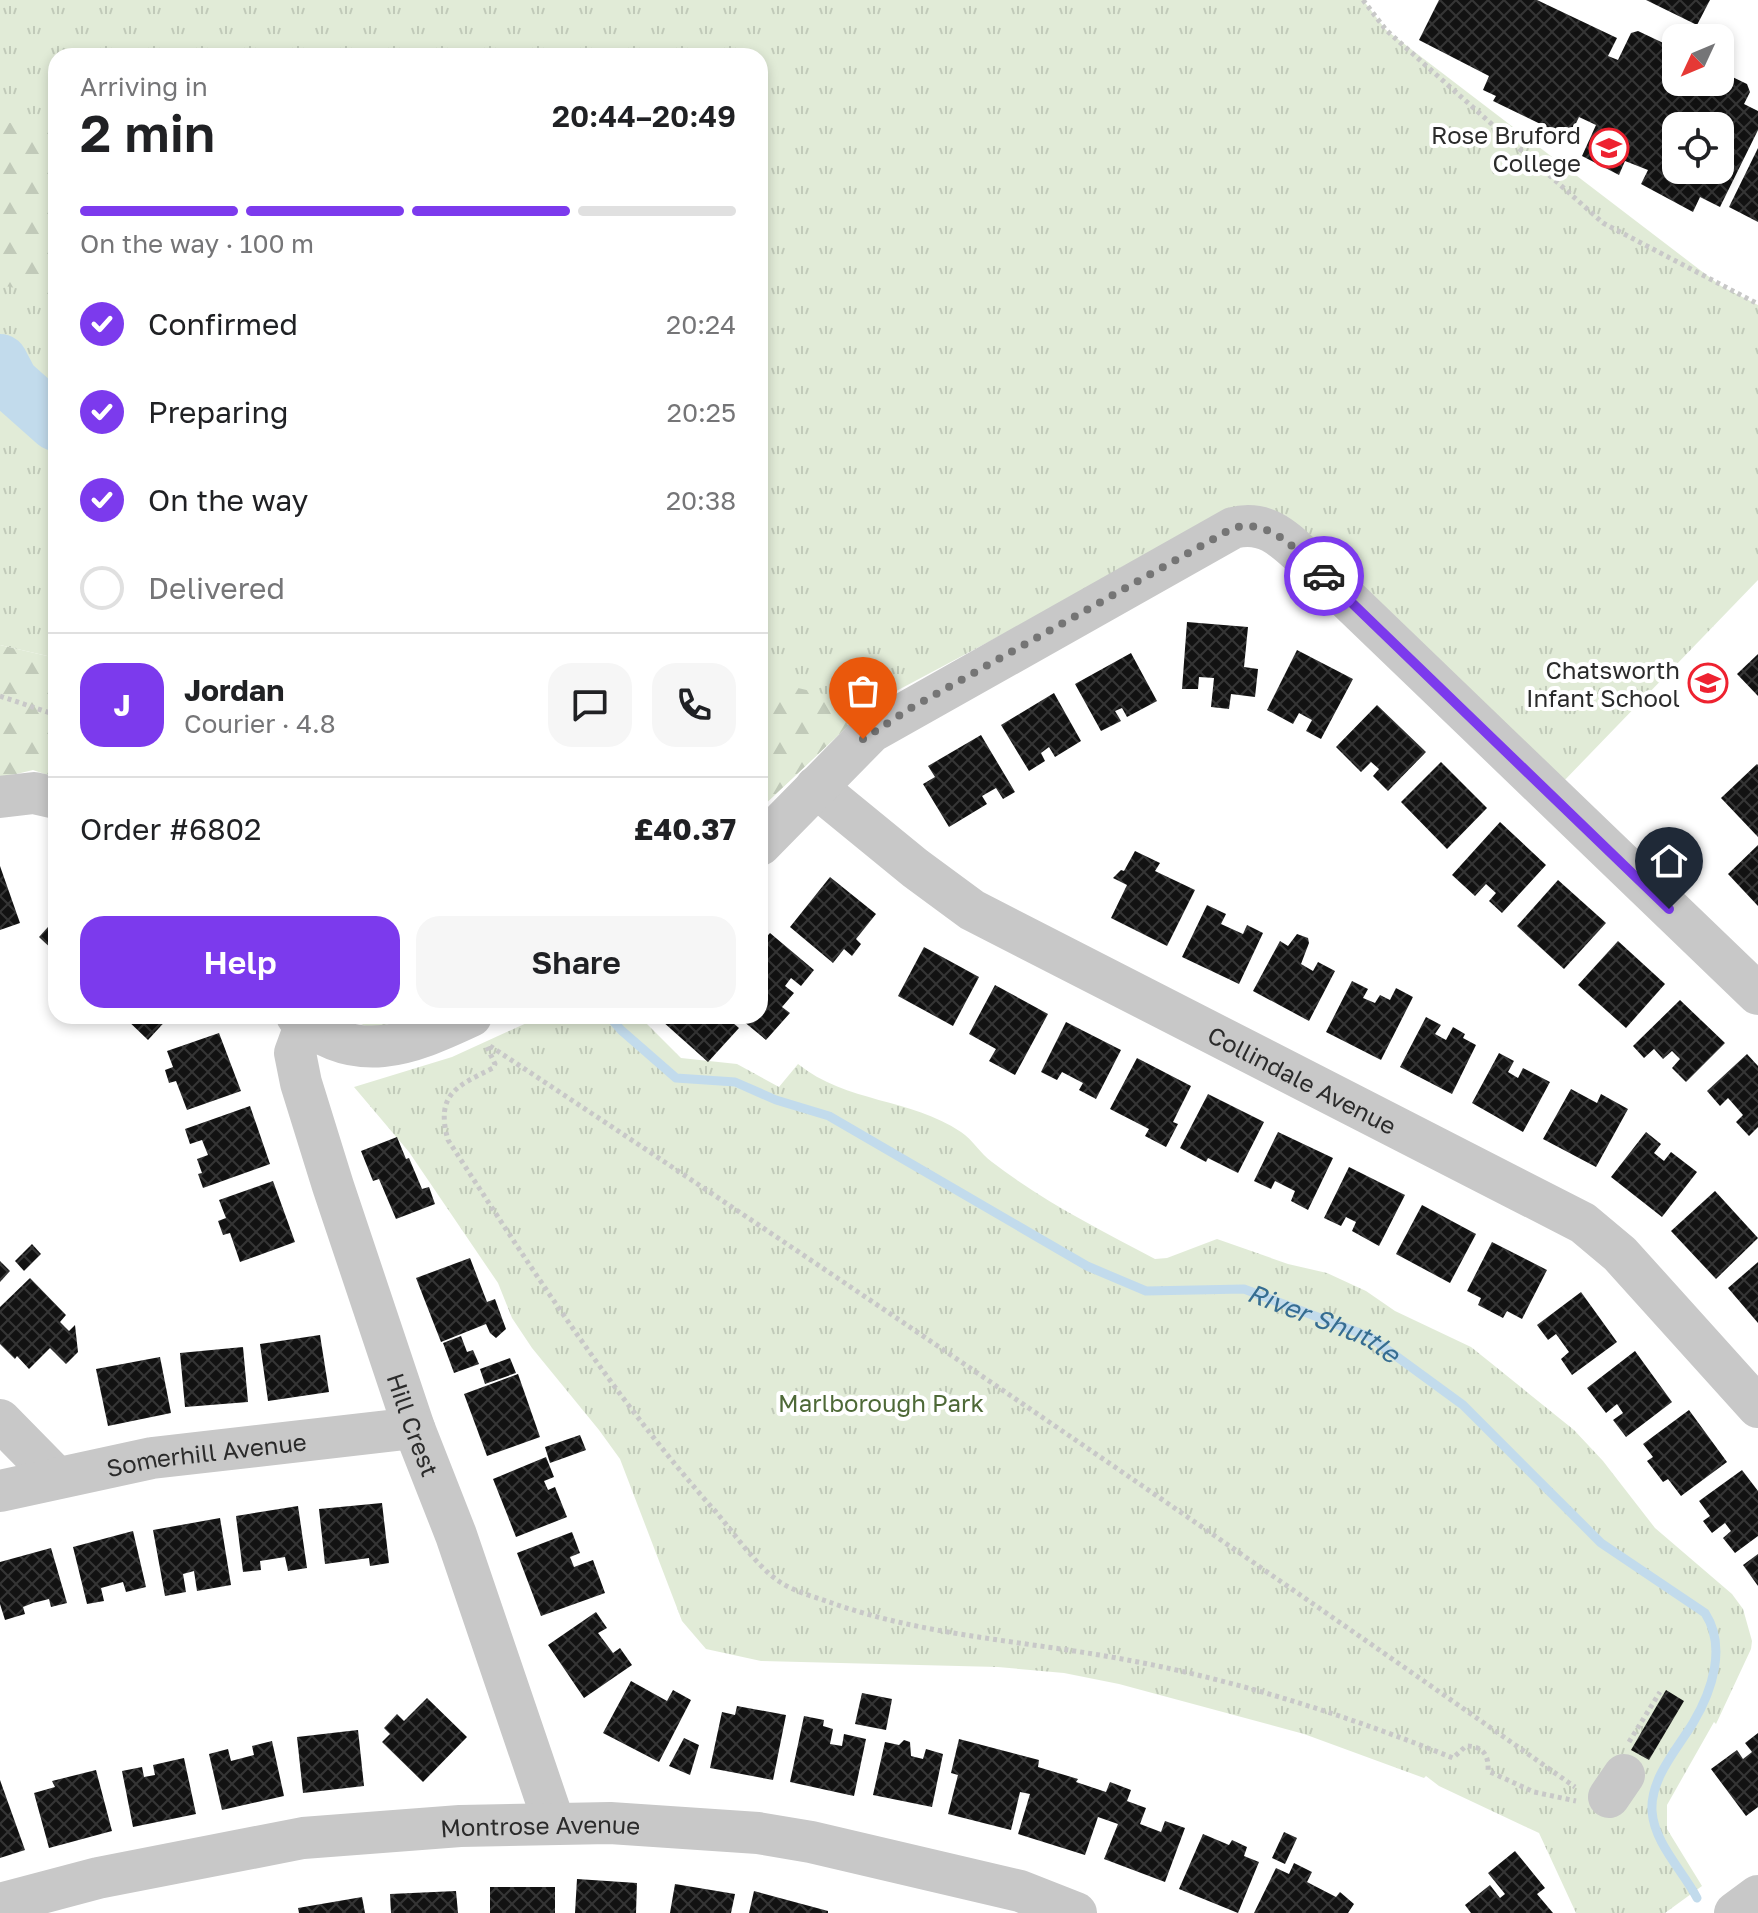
<!DOCTYPE html>
<html lang="en">
<head>
<meta charset="utf-8">
<style>
	:root { --surface:#fff; --page:#f6f6f6; --text:#202124; --muted:#757577; --line:#e0e0e0; --accent:#7c3aed }
	body { margin:0; font-family:"Golos Text",sans-serif; background:var(--page); color:var(--text); height:100vh; display:flex; flex-direction:column; font-size:30px; white-space:nowrap }
	* { box-sizing:border-box; margin:0 }
	p { font-size:26px; color:var(--muted) }
	.icon { flex:none; width:44px; height:44px; fill:none; stroke:currentColor; stroke-width:2; stroke-linecap:round; stroke-linejoin:round }
	.map { position:relative; flex:1; overflow:hidden }
	.details { position:absolute; left:48px; top:48px; width:720px; height:976px; display:flex; flex-direction:column; background:var(--surface); border-radius:24px; box-shadow:0 4px 12px #0003 }
	.details>* { flex:none }
	.needle { width:52px; rotate:226deg }
	.tools { position:absolute; left:1662px; top:24px; display:grid; gap:16px }
	.tools a { display:grid; place-items:center; width:72px; height:72px; border-radius:16px; background:var(--surface); box-shadow:0 4px 12px #0003; font-size:40px }
	.pin { position:absolute; display:grid; place-items:center; width:68px; height:68px; color:#fff; margin:-82px -34px; border-radius:50% 50% 50% 0; rotate:-45deg; box-shadow:0 0 8px #0007 }
	.pin .icon { rotate:45deg }
	.courier { position:absolute; display:grid; place-items:center; width:80px; height:80px; margin:-40px; border:6px solid #7c3aed; border-radius:50%; background:#fff; color:#222; box-shadow:0 2px 10px #0007 }
	.head em { font-style:normal; font-weight:600 }
	.head div { display:flex; flex-direction:column-reverse }
	.head { display:flex; align-items:center; justify-content:space-between; height:136px; padding:0 32px }
	h1 { font-size:52px; font-weight:600; line-height:60px }
	.bar { display:grid; grid-template-columns:repeat(4,1fr); gap:12px 8px; align-content:center; height:96px; padding:0 32px }
	.bar i { height:10px; border-radius:6px; background:var(--line) }
	.bar .active { background:var(--accent) }
	.bar p { grid-column:span 4 }
	.line { display:flex; align-items:center; gap:20px; padding:0 32px; border-top:2px solid var(--line) }
	.line div { flex:1 }
	.round { display:grid; place-items:center; flex:none; width:84px; height:84px; border-radius:24px; background:var(--page) }
	ol { padding:0 32px; list-style:none }
	li { display:flex; align-items:center; gap:24px; height:88px }
	li p { margin-inline-start:auto }
	li .icon { padding:8px; border-radius:50%; background:var(--accent); color:#fff; stroke-width:4 }
	li:last-child { color:var(--muted) }
	li i { width:44px; height:44px; border:4px solid var(--line); border-radius:50% }
	.action { display:flex; gap:16px; margin-top:auto; padding:16px 32px }
	.action a { flex:1; height:92px; border-radius:24px; background:var(--accent); color:#fff; font-size:32px; font-weight:600; line-height:92px; text-align:center }
	.action a+a { background:var(--page); color:var(--text) }
	.map>svg:first-child { display:block }
	.grass { fill:url(#grass-tufts) }
	.forest { fill:url(#forest-firs) }
	.lines { fill:none; stroke-linecap:round; stroke-linejoin:round }
	.stream { stroke:#c2dbec; stroke-width:9 }
	.river { stroke:#c2dbec; stroke-width:56 }
	.building { fill:url(#building-cross-hatch); fill-rule:evenodd }
	.path { stroke:#c8c8c8; stroke-width:5; stroke-dasharray:4 4; stroke-linecap:butt }
	.minor { stroke:#c8c8c8; stroke-width:42 }
	.done { stroke:#757575; stroke-width:8; stroke-dasharray:0 14.4 }
	.route { stroke:#7c3aed; stroke-width:10 }
	.labels { text-anchor:middle; dominant-baseline:central; stroke-width:8; stroke-linejoin:round; paint-order:stroke }
	.poi-label { font-size:24px; fill:#2b2b2b; stroke:#fff; text-anchor:end }
	.street-label { font-size:24px; fill:#2b2b2b; stroke:#fff }
	.park-label { font-size:24px; fill:#4e6937; stroke:#fff }
	.water-label { font-size:26px; font-style:italic; fill:#366d91; stroke:#fff }
</style>
</head>
<body>
<div class="map">
<svg width="1758" height="1913" viewBox="0 0 1758 1913">
	<defs>
		<pattern id="grass-tufts" width="24" height="20" patternUnits="userSpaceOnUse" patternTransform="scale(2)"><rect width="24" height="20" fill="#e1ebd7"/><path d="M3 7l-1-3M5 7V3M7 7l1-3M15 17l-1-3M17 17v-4M19 17l1-3" fill="none" stroke="#c1cab9"/></pattern>
		<pattern id="forest-firs" width="22" height="20" patternUnits="userSpaceOnUse" patternTransform="scale(2)"><rect width="22" height="20" fill="#e1ebd7"/><path d="M5 1l3.5 6h-7zM16 11l3.5 6h-7z" fill="#c1cab9"/></pattern>
		<pattern id="building-cross-hatch" width="8" height="8" patternUnits="userSpaceOnUse" patternTransform="scale(2)"><rect width="8" height="8" fill="#121212"/><path d="M0 0l8 8M0 8l8-8" fill="none" stroke="#353535"/></pattern>
	</defs>
	<rect width="100%" height="100%" fill="#fff"/>
	<g class="grass">
		<path d="M0,0H1363L1386,30L1721,286L1758,305V580L1560,785L1233,512L870,705L760,809V56H56V658L0,645Z"/>
		<path d="M542,1016H639L681,1058L737,1064L779,1087L798,1064C846,1103 911,1098 961,1132C973,1140 980,1153 992,1162C1041,1200 1100,1230 1155,1259L1167,1258L1217,1239L1288,1264L1327,1273L1366,1291L1395,1311L1471,1347L1491,1363L1574,1430L1603,1461L1655,1528L1732,1594L1743,1609L1752,1641L1751,1649L1716,1724L1714,1722L1667,1805V1829L1702,1886L1665,1913H1576L1539,1833L1439,1786L1426,1776L1424,1778L1304,1734L1119,1684L1064,1673L998,1667L761,1661L706,1649L682,1621L620,1459L599,1430L532,1348L512,1318L498,1283L409,1152L354,1087L452,1057Z"/>
	</g>
	<g class="forest">
		<path d="M0,122L56,127V296L0,285Z"/>
		<path d="M0,645L56,658V778L33,770L0,778Z"/>
		<path d="M760,679L870,705L760,809Z"/>
		<path d="M343,1016H431L370,1028Z"/>
	</g>
	<g class="lines">
		<path class="stream" id="s1" d="M609,1016L621,1030L676,1078L735,1082L776,1100L829,1116L1087,1266L1146,1291L1244,1289L1370,1337L1463,1405L1601,1543L1705,1613C1727,1647 1712,1691 1693,1723C1677,1749 1650,1779 1652,1811C1654,1843 1683,1871 1697,1898"/>
		<path class="river" d="M0,362L11,383L56,423"/>
	</g>
	<g class="building">
		<path d="M1439,0H1537L1617,38L1608,56L1618,60L1631,33L1638,31L1676,49V82H1720V71L1747,84L1750,92L1744,104L1758,111V130L1720,207L1700,197L1693,212L1641,184L1648,170L1625,161L1619,175L1582,156L1596,125L1579,117L1569,138L1493,101L1496,96L1483,90L1489,76L1419,40ZM1676,126H1720V170H1676Z"/>
		<path d="M1646,0H1710L1697,25Z"/>
		<path d="M1758,148V222L1729,207Z"/>
		<path d="M1187,622L1248,627L1244,667L1258,669L1255,697L1231,694L1229,709L1211,707L1214,678L1199,677L1198,689H1182Z"/>
		<path d="M1297,650L1353,679L1321,739L1306,731L1312,720L1299,713L1293,724L1267,710Z"/>
		<path d="M1131,653L1157,701L1127,717L1122,708L1115,711L1121,721L1101,731L1075,684Z"/>
		<path d="M1758,654V696L1737,674Z"/>
		<path d="M1054,693L1081,741L1055,757L1049,747L1041,753L1045,761L1029,771L1001,725Z"/>
		<path d="M1377,705L1426,752L1388,791L1373,776L1379,769L1371,762L1361,772L1336,747Z"/>
		<path d="M981,735L1015,792L1003,799L996,788L982,796L987,804L949,827L923,784L935,777L928,766Z"/>
		<path d="M1441,762L1487,808L1447,849L1401,802Z"/>
		<path d="M1757,764L1758,765V837L1721,798Z"/>
		<path d="M1500,822L1546,865L1502,913L1489,901L1496,893L1486,884L1475,896L1452,875Z"/>
		<path d="M1758,845V906L1728,874Z"/>
		<path d="M1135,851L1160,863L1155,871L1195,890L1167,946L1111,918L1127,885L1113,878L1121,870L1124,871Z"/>
		<path d="M0,866L20,923L0,930Z"/>
		<path d="M830,877L876,914L856,939L861,944L852,956L844,949L833,963L790,927Z"/>
		<path d="M1558,880L1606,923L1564,969L1517,926Z"/>
		<path d="M1207,905L1226,914L1221,924L1243,934L1247,925L1263,933L1239,984L1182,957Z"/>
		<path d="M56,918V953L39,937Z"/>
		<path d="M770,933L814,970L801,986L791,978L785,986L794,993L782,1007L790,1013L766,1040L737,1016H760V944Z"/>
		<path d="M1297,934L1308,938L1309,943L1301,964L1313,971L1318,962L1335,971L1309,1021L1253,991L1280,941L1288,946Z"/>
		<path d="M1618,941L1665,984L1626,1028L1578,985Z"/>
		<path d="M924,947L979,977L953,1026L898,996Z"/>
		<path d="M1352,981L1368,989L1363,998L1375,1003L1380,995L1390,1000L1396,988L1413,997L1381,1060L1326,1032Z"/>
		<path d="M995,985L1048,1014L1015,1075L989,1061L996,1049L969,1034Z"/>
		<path d="M1680,1000L1725,1043L1686,1082L1672,1068L1680,1059L1672,1051L1663,1059L1654,1049L1644,1058L1633,1046Z"/>
		<path d="M123,1016H170L148,1040Z"/>
		<path d="M667,1016H725L739,1028L708,1062L662,1021Z"/>
		<path d="M1426,1017L1441,1025L1435,1034L1446,1040L1453,1027L1465,1034L1463,1038L1476,1045L1452,1094L1400,1067Z"/>
		<path d="M1066,1022L1121,1050L1096,1099L1079,1090L1083,1083L1062,1072L1057,1080L1041,1072Z"/>
		<path d="M219,1033L241,1091L187,1110L176,1081L169,1083L165,1070L173,1067L167,1051Z"/>
		<path d="M1499,1053L1514,1061L1508,1072L1518,1078L1523,1068L1550,1082L1523,1132L1472,1103Z"/>
		<path d="M1747,1054L1758,1066V1127L1749,1136L1736,1122L1743,1115L1736,1107L1728,1098L1720,1106L1707,1091Z"/>
		<path d="M1137,1058L1191,1086L1173,1122L1178,1124L1166,1147L1145,1136L1149,1129L1110,1109Z"/>
		<path d="M1571,1089L1597,1103L1601,1094L1628,1109L1596,1167L1543,1139Z"/>
		<path d="M1208,1094L1264,1122L1238,1173L1208,1158L1206,1162L1180,1148Z"/>
		<path d="M250,1106L270,1164L203,1188L198,1174L202,1173L197,1159L208,1155L202,1140L190,1144L185,1129Z"/>
		<path d="M1278,1132L1333,1158L1308,1210L1291,1201L1295,1191L1275,1181L1271,1189L1254,1181Z"/>
		<path d="M1646,1132L1661,1144L1654,1153L1664,1161L1671,1152L1697,1172L1662,1217L1611,1177Z"/>
		<path d="M397,1137L406,1159L409,1158L422,1189L429,1187L435,1204L396,1219L379,1179L373,1181L361,1151Z"/>
		<path d="M1349,1167L1405,1195L1379,1246L1352,1231L1356,1222L1346,1217L1341,1226L1324,1218Z"/>
		<path d="M273,1181L295,1242L240,1262L230,1233L223,1235L218,1221L226,1218L219,1200Z"/>
		<path d="M1715,1191L1758,1238L1716,1279L1671,1231Z"/>
		<path d="M1422,1205L1476,1234L1450,1283L1396,1254Z"/>
		<path d="M1492,1242L1547,1270L1522,1319L1507,1311L1503,1318L1478,1305L1481,1298L1467,1291Z"/>
		<path d="M32,1244L41,1254L24,1271L15,1261Z"/>
		<path d="M470,1258L487,1302L495,1299L506,1329L496,1338L490,1333L486,1324L441,1342L416,1278Z"/>
		<path d="M0,1261L10,1271L0,1282Z"/>
		<path d="M1758,1262V1323L1728,1288Z"/>
		<path d="M30,1278L66,1315L60,1322L69,1331L75,1325L78,1352L66,1364L50,1348L29,1369L17,1356L15,1359L0,1344V1307Z"/>
		<path d="M1581,1292L1617,1342L1572,1375L1561,1359L1569,1352L1556,1334L1548,1340L1537,1325Z"/>
		<path d="M320,1335L329,1392L268,1401L260,1344Z"/>
		<path d="M461,1336L467,1352L473,1350L479,1364L454,1373L443,1343Z"/>
		<path d="M243,1347L248,1402L185,1407L180,1353Z"/>
		<path d="M1635,1351L1672,1402L1626,1437L1613,1420L1623,1413L1617,1404L1606,1413L1587,1388Z"/>
		<path d="M160,1357L171,1413L108,1426L96,1369Z"/>
		<path d="M510,1358L516,1373L485,1384L480,1369Z"/>
		<path d="M518,1374L540,1437L487,1456L464,1394Z"/>
		<path d="M1689,1410L1727,1462L1681,1496L1668,1479L1663,1482L1647,1461L1653,1457L1643,1444Z"/>
		<path d="M580,1435L586,1450L550,1463L545,1447Z"/>
		<path d="M546,1457L554,1477L544,1481L548,1490L555,1487L567,1517L516,1537L493,1479Z"/>
		<path d="M1742,1470L1758,1491V1536L1735,1553L1723,1538L1731,1531L1725,1523L1712,1533L1703,1521L1710,1516L1699,1501Z"/>
		<path d="M382,1503L389,1563L370,1566L369,1558L325,1564L319,1509Z"/>
		<path d="M298,1506L307,1568L288,1571L285,1557L260,1561L261,1570L243,1572L236,1516Z"/>
		<path d="M220,1518L231,1585L197,1591L194,1571L183,1574L186,1592L165,1596L153,1530Z"/>
		<path d="M133,1531L146,1587L126,1592L123,1582L101,1588L104,1601L87,1604L73,1547Z"/>
		<path d="M572,1532L580,1553L570,1557L574,1567L593,1560L605,1593L541,1616L517,1553Z"/>
		<path d="M51,1548L67,1603L51,1607L49,1599L33,1603L23,1607L25,1614L5,1620L0,1604V1562Z"/>
		<path d="M1758,1554V1586L1743,1565Z"/>
		<path d="M596,1612L607,1628L598,1633L613,1653L620,1648L632,1665L584,1698L548,1645Z"/>
		<path d="M631,1681L667,1701L673,1690L691,1700L659,1762L603,1733Z"/>
		<path d="M1666,1690L1684,1701L1649,1760L1631,1750Z"/>
		<path d="M862,1693L892,1699L886,1730L855,1724Z"/>
		<path d="M427,1698L467,1737L423,1782L382,1742L390,1734L384,1728L397,1714L404,1721Z"/>
		<path d="M737,1706L786,1715L773,1780L710,1768L722,1712L735,1715Z"/>
		<path d="M804,1716L824,1720L823,1726L833,1729L830,1744L842,1746L844,1734L866,1739L854,1796L790,1782Z"/>
		<path d="M358,1730L364,1786L303,1793L297,1737Z"/>
		<path d="M1758,1733V1807L1746,1816L1711,1769L1737,1750L1743,1759L1752,1752L1745,1743Z"/>
		<path d="M684,1738L699,1745L690,1775L669,1766Z"/>
		<path d="M959,1739L1039,1760L1038,1767L1078,1779L1076,1782L1106,1792L1110,1782L1131,1790L1127,1801L1146,1808L1140,1824L1161,1832L1165,1821L1185,1828L1165,1882L1104,1859L1118,1824L1098,1817L1085,1855L1018,1834L1030,1794L1020,1792L1011,1830L948,1814L958,1775L951,1773Z"/>
		<path d="M904,1740L910,1742L911,1756L923,1759L926,1749L943,1754L932,1807L873,1795L885,1742L899,1745Z"/>
		<path d="M272,1741L284,1796L222,1810L209,1754L228,1749L231,1761L254,1755L252,1746Z"/>
		<path d="M184,1758L196,1814L133,1827L122,1771L142,1767L144,1777L155,1775L153,1765Z"/>
		<path d="M96,1770L112,1831L49,1848L34,1793L55,1787L52,1781Z"/>
		<path d="M0,1780L25,1850L0,1858Z"/>
		<path d="M1284,1832L1297,1838L1285,1864L1272,1858Z"/>
		<path d="M1203,1834L1229,1845L1232,1840L1247,1847L1244,1856L1259,1862L1238,1913L1179,1889Z"/>
		<path d="M1515,1851L1545,1888L1537,1894L1553,1913H1471L1465,1905L1490,1885L1500,1898L1505,1894L1488,1873Z"/>
		<path d="M1294,1863L1312,1872L1307,1882L1336,1897L1340,1892L1354,1904L1348,1913H1254L1276,1868L1289,1874Z"/>
		<path d="M577,1879L637,1883L636,1913H575Z"/>
		<path d="M675,1884L735,1894L731,1913H670Z"/>
		<rect x="490" y="1887" width="65" height="26"/>
		<path d="M456,1891L458,1913H391L390,1894Z"/>
		<path d="M754,1891L828,1911V1913H749Z"/>
		<path d="M362,1897L365,1913H299L298,1908Z"/>
	</g>
	<g class="lines">
		<g class="path">
			<path d="M1363,0L1386,30L1603,223L1758,304"/>
			<path d="M0,696L56,715"/>
			<path d="M490,1046C855,1287 1217,1535 1575,1787"/>
			<path d="M487,1047L495,1064L493,1068C457,1086 435,1094 448,1140C531,1268 614,1398 716,1512C734,1533 757,1567 780,1582C795,1592 815,1597 832,1603C925,1636 1026,1641 1122,1659C1233,1679 1349,1716 1453,1758L1466,1746C1483,1746 1489,1755 1488,1771L1534,1792L1576,1801"/>
			<path d="M1629,1742L1660,1692"/>
		</g>
		<g class="minor">
			<path id="s2" d="M816,787L915,868L972,910L1583,1223L1620,1254L1758,1407"/>
			<path d="M0,797L34,793L56,798"/>
			<path d="M760,845L871,732L1233,528C1267,519 1286,541 1309,562L1758,994"/>
			<path d="M297,1016C356,1067 409,1045 471,1016"/>
			<path id="s3" d="M306,1023L295,1053L301,1083L333,1186L414,1428L456,1535L554,1823"/>
			<path d="M0,1420L56,1477"/>
			<path id="s4" d="M0,1491L152,1458L414,1428"/>
			<path d="M1609,1797L1624,1775"/>
			<path id="s5" d="M0,1904L98,1878L303,1838L460,1826L610,1823L758,1833L811,1842L1020,1891L1076,1913"/>
			<path d="M1735,1913L1758,1896"/>
		</g>
	</g>
	<g class="lines">
		<path class="done" d="M863,739L911,708L1233,528C1272,518 1298,552 1324,576"/>
		<path class="route" d="M1324,576L1669,909"/>
	</g>
	<defs>
		<symbol id="university-ring" viewBox="-11 -11 22 22"><circle r="9.5" fill="#fff" stroke="#ee2230" stroke-width="1.5"/><path d="M0-5L7-2L0 1L-7-2ZM-4 1L0 2.5L4 1V4Q0 6-4 4Z" fill="#ee2230"/></symbol>
		<symbol id="school-ring" viewBox="-11 -11 22 22"><circle r="9.5" fill="#fff" stroke="#ee2230" stroke-width="1.5"/><path d="M0-5L7-2L0 1L-7-2ZM-4 1L0 2.5L4 1V4Q0 6-4 4Z" fill="#ee2230"/></symbol>
	</defs>
	<g fill-rule="evenodd">
		<use href="#university-ring" x="1587" y="126" width="44" height="44"/>
		<use href="#school-ring" x="1686" y="661" width="44" height="44"/>
	</g>
	<g class="labels">
		<g class="poi-label">
			<text x="1581" y="134">Rose Bruford<tspan x="1581" dy="28">College</tspan></text>
			<text x="1680" y="669">Chatsworth<tspan x="1680" dy="28">Infant School</tspan></text>
		</g>
		<g class="street-label">
			<text stroke="none"><textPath href="#s2" startOffset="570">Collindale Avenue</textPath></text>
			<text stroke="none"><textPath href="#s3" startOffset="422">Hill Crest</textPath></text>
			<text stroke="none"><textPath href="#s4" startOffset="210">Somerhill Avenue</textPath></text>
			<text stroke="none"><textPath href="#s5" startOffset="548">Montrose Avenue</textPath></text>
		</g>
		<g class="park-label">
			<text x="881" y="1402">Marlborough Park</text>
		</g>
		<g class="water-label">
			<text stroke="none"><textPath href="#s1" startOffset="798">River Shuttle</textPath></text>
		</g>
	</g>
</svg>
<div class="tools">
<a><svg class="needle" viewBox="-14 -14 28 28"><path d="M0-13l5 13h-10z" fill="#e53935"/><path d="M0 13l5-13h-10z" fill="#757577"/></svg></a>
<a><svg class="icon" aria-label="locate" viewBox="0 0 24 24"><circle cx="12" cy="12" r="6"/><path d="M12 2v4M12 18v4M2 12h4M18 12h4"/></svg></a>
</div>
<div class="pin" style="left:863px;top:739px;background:#ea580c"><svg class="icon" aria-label="bag" viewBox="0 0 24 24"><path d="M5 8h14l-1 12H6zM9 8a3 3 0 0 1 6 0"/></svg></div>
<div class="pin" style="left:1669px;top:909px;background:#1f2937"><svg class="icon" aria-label="home" viewBox="0 0 24 24"><path d="M3 11l9-7 9 7M6 9v11h12V9"/></svg></div>
<div class="courier" style="left:1324px;top:576px"><svg class="icon" aria-label="car" viewBox="0 0 24 24"><path d="M5 17H2v-5l4-1 3-4h7l3 4 3 1v5h-3M9 17h6M6 11h13"/><circle cx="7" cy="17" r="2"/><circle cx="17" cy="17" r="2"/></svg></div>
<section class="details">
<div class="head"><div><h1>2 min</h1><p>Arriving in</p></div><em>20:44–20:49</em></div>
<div class="bar"><i class="active"></i><i class="active"></i><i class="active"></i><i></i><p>On the way · 100 m</p></div>
<ol>
<li><svg class="icon" aria-label="check" viewBox="0 0 24 24"><path d="M5 12l5 5 9-10"/></svg>Confirmed<p>20:24</p></li>
<li><svg class="icon" aria-label="check" viewBox="0 0 24 24"><path d="M5 12l5 5 9-10"/></svg>Preparing<p>20:25</p></li>
<li><svg class="icon" aria-label="check" viewBox="0 0 24 24"><path d="M5 12l5 5 9-10"/></svg>On the way<p>20:38</p></li>
<li><i></i>Delivered</li>
</ol>
<div class="line" style="height:144px"><b class="round" style="background:var(--accent);color:#fff">J</b><div><b>Jordan</b><p>Courier · 4.8</p></div><a class="round"><svg class="icon" aria-label="chat" viewBox="0 0 24 24"><path d="M4 5h16v11H9l-5 4z"/></svg></a><a class="round"><svg class="icon" aria-label="phone" viewBox="0 0 24 24"><path d="M5 4h4l2 5-3 2q2 4 5 5l2-3 5 2v4C11 20 4 13 5 4z"/></svg></a></div>
<div class="line" style="height:104px"><div>Order #6802</div><b>£40.37</b></div>
<div class="action"><a>Help</a><a>Share</a></div>
</section>
</div>
</body>
</html>
